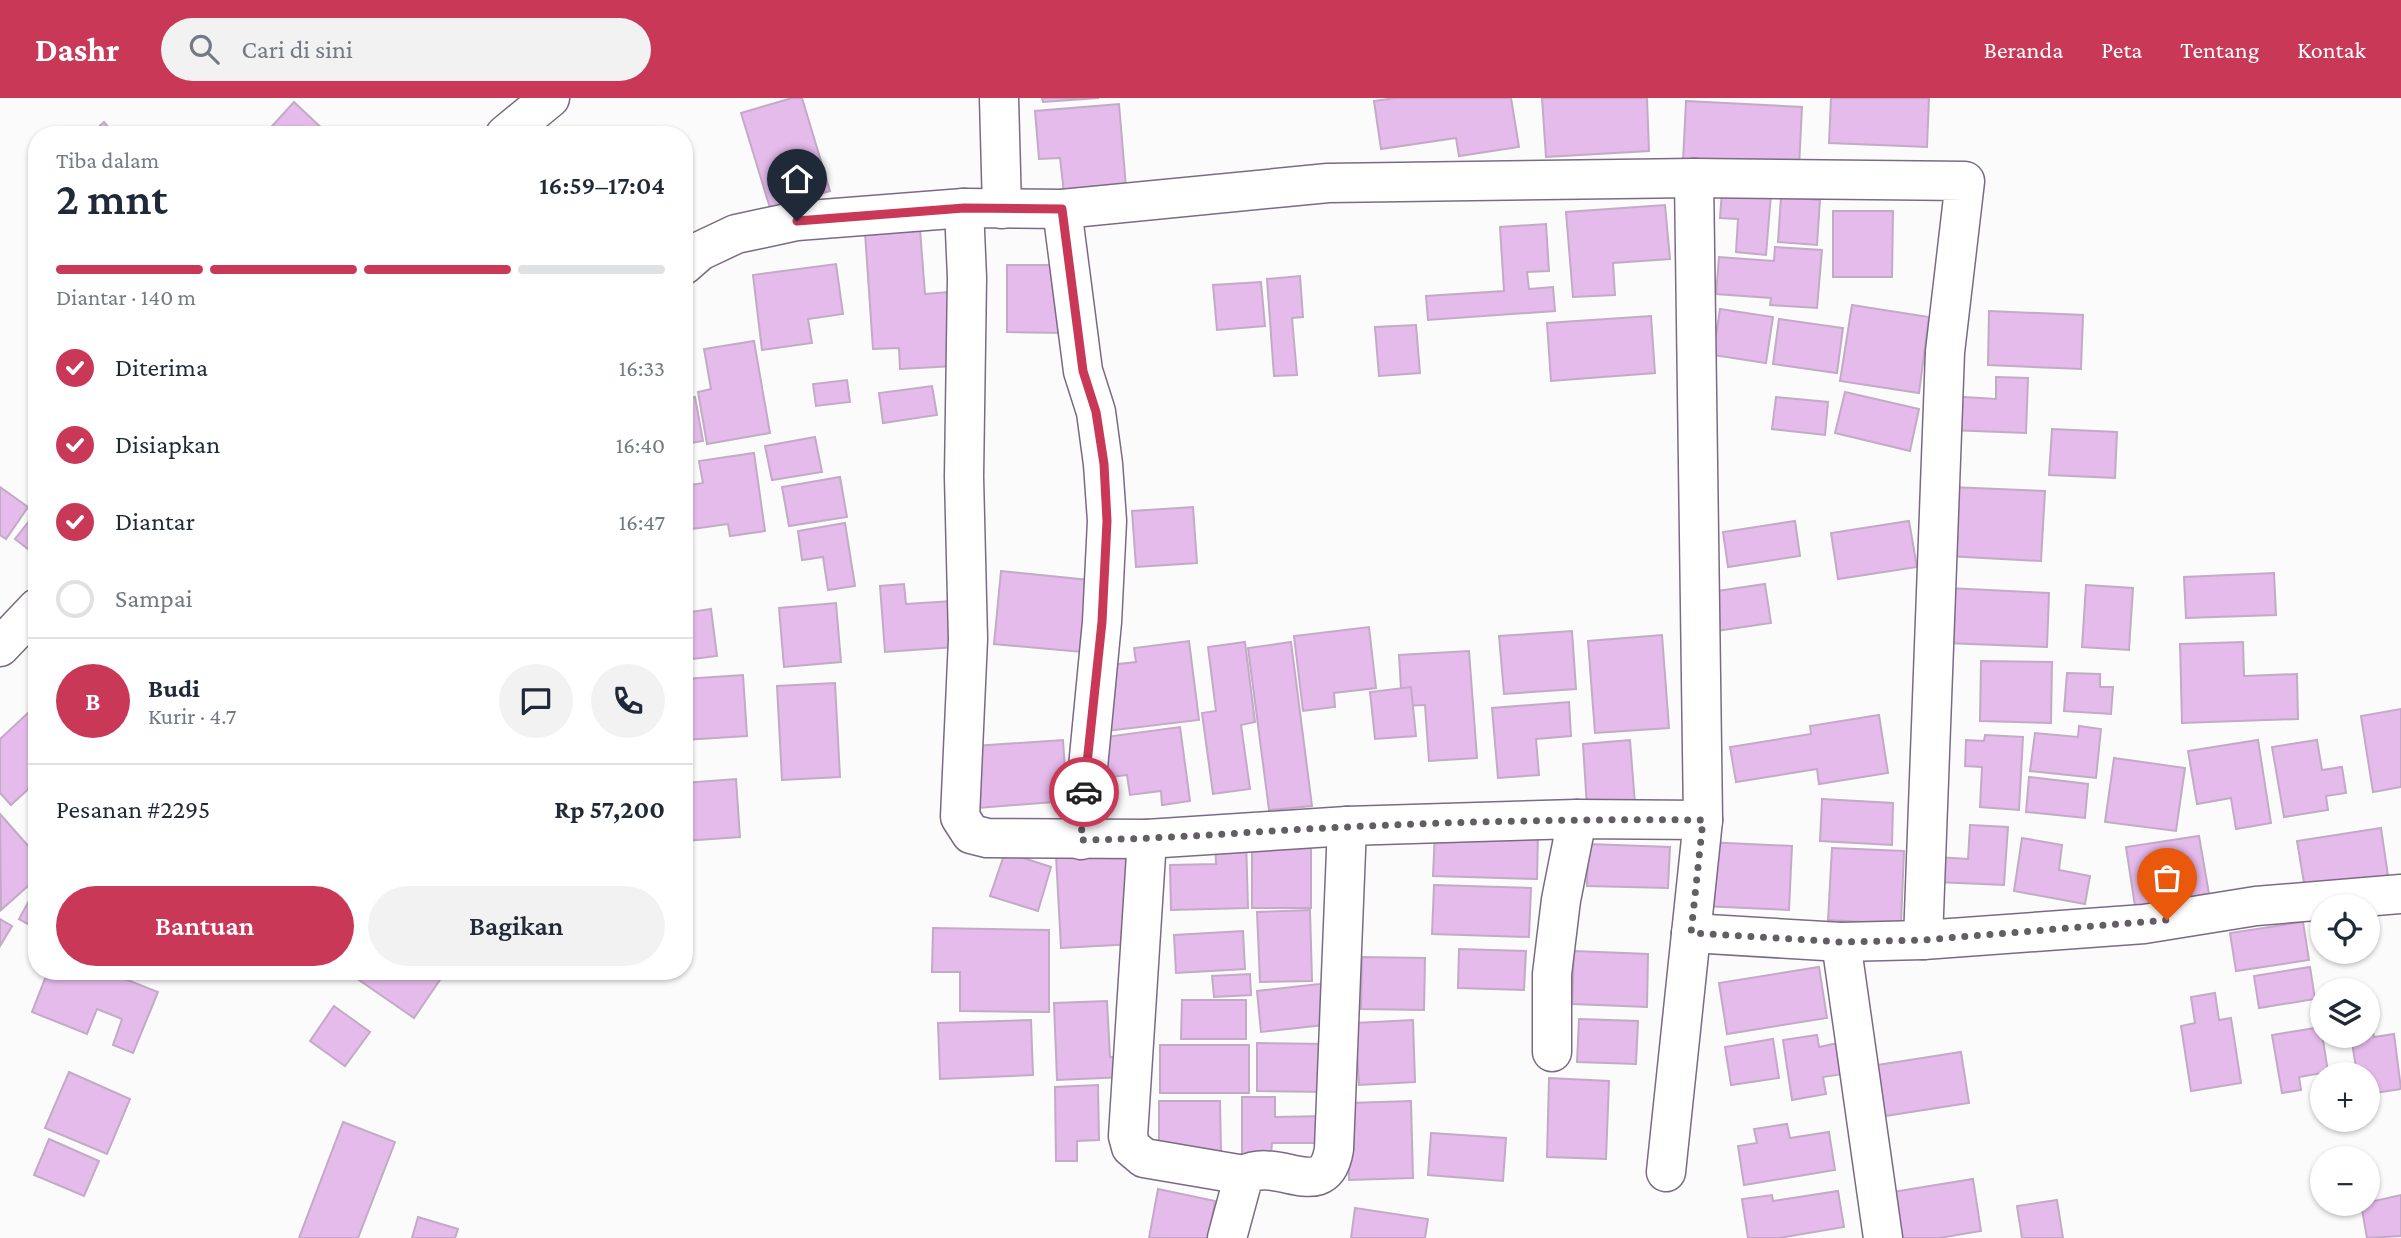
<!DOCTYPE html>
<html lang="id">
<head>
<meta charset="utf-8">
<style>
	:root { --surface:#fff; --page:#f2f2f3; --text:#1f2937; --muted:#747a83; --line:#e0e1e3; --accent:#c93957 }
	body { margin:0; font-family:"Crimson Pro",serif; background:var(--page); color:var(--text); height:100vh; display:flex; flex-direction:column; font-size:26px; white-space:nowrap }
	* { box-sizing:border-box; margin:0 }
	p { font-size:23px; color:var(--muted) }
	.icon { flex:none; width:38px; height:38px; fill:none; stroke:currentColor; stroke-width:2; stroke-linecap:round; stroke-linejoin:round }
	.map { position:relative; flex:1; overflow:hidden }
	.details { position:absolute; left:28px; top:28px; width:665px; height:854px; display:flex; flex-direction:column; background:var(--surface); border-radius:28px; box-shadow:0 2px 5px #0004 }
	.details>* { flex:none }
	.tools { position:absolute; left:2310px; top:796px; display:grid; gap:14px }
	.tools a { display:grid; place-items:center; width:70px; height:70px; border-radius:50%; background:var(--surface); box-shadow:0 2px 5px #0004; font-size:35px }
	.pin { position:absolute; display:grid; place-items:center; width:60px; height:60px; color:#fff; margin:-72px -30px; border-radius:50% 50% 50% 0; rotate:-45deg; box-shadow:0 0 7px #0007 }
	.pin .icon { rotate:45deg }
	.courier { position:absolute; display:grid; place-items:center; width:70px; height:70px; margin:-35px; border:5px solid #c93957; border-radius:50%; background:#fff; color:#222; box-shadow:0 2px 9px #0007 }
	.summary em { font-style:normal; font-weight:600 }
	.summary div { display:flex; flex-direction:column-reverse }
	.summary { display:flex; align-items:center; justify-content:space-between; height:119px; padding:0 28px }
	h1 { font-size:46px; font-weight:600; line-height:52px }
	.bar { display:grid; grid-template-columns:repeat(4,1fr); gap:10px 7px; align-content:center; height:84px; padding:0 28px }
	.bar i { height:9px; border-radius:5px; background:var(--line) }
	.bar .active { background:var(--accent) }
	.bar p { grid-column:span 4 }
	.line { display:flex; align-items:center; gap:18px; padding:0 28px; border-top:2px solid var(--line) }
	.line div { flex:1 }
	.round { display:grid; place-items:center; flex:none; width:74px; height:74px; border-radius:37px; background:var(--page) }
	ol { padding:0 28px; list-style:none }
	li { display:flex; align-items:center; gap:21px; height:77px }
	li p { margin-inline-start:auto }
	li .icon { padding:7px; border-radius:50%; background:var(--accent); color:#fff; stroke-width:4 }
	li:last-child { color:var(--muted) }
	li i { width:38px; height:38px; border:4px solid var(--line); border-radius:50% }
	.action { display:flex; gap:14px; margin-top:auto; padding:14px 28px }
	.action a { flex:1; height:80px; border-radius:42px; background:var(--accent); color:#fff; font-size:28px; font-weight:600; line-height:80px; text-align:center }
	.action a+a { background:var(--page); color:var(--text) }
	header { display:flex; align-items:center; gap:42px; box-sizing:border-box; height:98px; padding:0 35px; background:var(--accent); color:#fff }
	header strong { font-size:33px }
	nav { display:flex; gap:38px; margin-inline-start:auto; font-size:24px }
	.search { width:490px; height:63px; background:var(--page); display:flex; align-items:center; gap:18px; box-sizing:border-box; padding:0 24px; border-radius:38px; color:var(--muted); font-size:26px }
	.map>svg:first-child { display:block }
	.building { fill:#e5bbeb; stroke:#c3aac6; stroke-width:2 }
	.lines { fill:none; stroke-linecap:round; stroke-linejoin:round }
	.minor-casing { stroke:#7c6a85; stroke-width:41 }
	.major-casing { stroke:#7c6a85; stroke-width:41 }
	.minor { stroke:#fff; stroke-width:38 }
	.major { stroke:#fff; stroke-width:38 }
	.done { stroke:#625e64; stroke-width:7; stroke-dasharray:0 12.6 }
	.route { stroke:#c93957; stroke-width:9 }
</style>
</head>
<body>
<header>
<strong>Dashr</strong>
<div class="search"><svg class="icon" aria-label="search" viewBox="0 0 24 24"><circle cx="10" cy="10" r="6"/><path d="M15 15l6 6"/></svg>Cari di sini</div>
<nav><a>Beranda</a><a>Peta</a><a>Tentang</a><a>Kontak</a></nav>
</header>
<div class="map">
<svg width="2401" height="1140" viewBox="0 0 2401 1140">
	<rect width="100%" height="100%" fill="#fbfbfb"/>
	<g class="building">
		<path d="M792,0H802L830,93L770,110L741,15Z"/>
		<path d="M1042,0H1099L1043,4Z"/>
		<path d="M1395,0H1511L1519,49L1459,58L1456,40L1381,51L1374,3Z"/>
		<path d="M1542,0H1647L1649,53L1546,59Z"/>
		<path d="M1831,0H1929L1927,49L1829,45Z"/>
		<path d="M1686,3L1802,9L1799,69L1683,63Z"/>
		<path d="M294,4L329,37H264Z"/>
		<path d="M1119,6L1126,89L1064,95L1060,60L1039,61L1035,13Z"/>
		<path d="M104,24L115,37H90Z"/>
		<path d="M1722,92L1771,96L1766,157L1736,154L1738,121L1720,120Z"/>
		<path d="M1781,99L1820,102L1817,147L1778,144Z"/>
		<path d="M1665,107L1670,161L1613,165L1615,197L1573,199L1566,114Z"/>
		<path d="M1833,113H1893L1892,179H1833Z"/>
		<path d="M1546,126L1549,173L1527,174L1529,191L1553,189L1555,213L1428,222L1426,198L1504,193L1500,129Z"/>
		<path d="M920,131L925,196L948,194L954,268L900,271L899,250L873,251L865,135Z"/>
		<path d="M1775,149L1822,152L1817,210L1770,207L1771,200L1716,196L1719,159L1774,163Z"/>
		<path d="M836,166L843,216L808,221L812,245L762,252L753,177Z"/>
		<path d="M1007,167H1064L1065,235L1007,234Z"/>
		<path d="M1300,178L1303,219L1292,220L1297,277L1274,278L1267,181Z"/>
		<path d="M1261,184L1265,228L1217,232L1213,187Z"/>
		<path d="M1852,207L1929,219L1919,295L1840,283Z"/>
		<path d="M1720,211L1773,219L1766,265L1713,257Z"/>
		<path d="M1989,213L2083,217L2081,271L1988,267Z"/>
		<path d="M1651,218L1655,275L1551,283L1547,225Z"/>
		<path d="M1779,221L1843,230L1837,275L1773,266Z"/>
		<path d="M1416,227L1420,275L1379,278L1375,229Z"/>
		<path d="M754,243L770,335L707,346L698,294L711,291L704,251Z"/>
		<path d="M684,246L692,290L684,292Z"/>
		<path d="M1996,279L2028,280L2026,335L1949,332L1950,298L1996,301Z"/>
		<path d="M847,282L850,304L816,308L813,286Z"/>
		<path d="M932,288L937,317L883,325L879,295Z"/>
		<path d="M1845,294L1919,311L1910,353L1835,335Z"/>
		<path d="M695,299L703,343L684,346V301Z"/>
		<path d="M1776,299L1828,304L1825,337L1772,331Z"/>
		<path d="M2052,331L2117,334L2115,380L2049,377Z"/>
		<path d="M815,339L822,374L772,382L765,348Z"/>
		<path d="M754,355L765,433L730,438L728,426L684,432V388L703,385L699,363Z"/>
		<path d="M840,379L847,419L789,428L782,389Z"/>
		<path d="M0,389L28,409L6,441L0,437Z"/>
		<path d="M1950,389L2045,393L2041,463L1947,458Z"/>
		<path d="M1193,409L1197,465L1136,469L1132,413Z"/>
		<path d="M37,413V458L15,441Z"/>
		<path d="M1795,423L1800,458L1728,469L1723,434Z"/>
		<path d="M1909,423L1917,469L1838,481L1831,435Z"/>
		<path d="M845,425L855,488L828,492L823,459L802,462L798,433Z"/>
		<path d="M1001,473L1089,482L1082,554L994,546Z"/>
		<path d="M2274,475L2276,517L2186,520L2184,479Z"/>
		<path d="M904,486L906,506L952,503L955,549L885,554L880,488Z"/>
		<path d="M1765,486L1771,525L1716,533L1710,494Z"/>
		<path d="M2086,487L2133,490L2129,552L2082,549Z"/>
		<path d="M1948,490L2049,495L2047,549L1945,545Z"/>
		<path d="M836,505L841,564L784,569L779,510Z"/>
		<path d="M711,511L717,558L684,562V515Z"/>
		<path d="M1369,529L1376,590L1334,595L1335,609L1303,613L1294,538Z"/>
		<path d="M1572,533L1576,591L1504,596L1499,538Z"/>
		<path d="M1662,537L1669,630L1595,635L1588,543Z"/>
		<path d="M1189,543L1199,622L1107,633L1100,568L1136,564L1134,550Z"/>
		<path d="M1245,544L1255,624L1241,627L1250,691L1213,696L1202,615L1216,613L1208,549Z"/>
		<path d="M1291,544L1312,708L1269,712L1248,550Z"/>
		<path d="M2243,544L2244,578L2297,576L2298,621L2182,625L2180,546Z"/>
		<path d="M1469,553L1477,660L1429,663L1425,607L1402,608L1399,557Z"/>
		<path d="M1981,563L2052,564L2051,625L1980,623Z"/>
		<path d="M2067,575L2100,576V589H2113L2111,616L2064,613Z"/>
		<path d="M743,577L747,638L684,642V581Z"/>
		<path d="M835,585L840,679L782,682L777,588Z"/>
		<path d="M1411,589L1416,638L1375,641L1370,594Z"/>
		<path d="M1569,604L1571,638L1536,641L1539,677L1498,680L1492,610Z"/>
		<path d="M2401,611V689L2373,694L2361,618Z"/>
		<path d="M28,615L37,625V683L11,707L0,695V641Z"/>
		<path d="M1879,617L1888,675L1819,686L1817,671L1736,684L1730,649L1811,636L1810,628Z"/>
		<path d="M2079,628L2101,631L2096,680L2030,673L2035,635L2078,639Z"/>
		<path d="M1180,629L1190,703L1162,707L1161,693L1130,697L1127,677L1104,680L1098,640Z"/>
		<path d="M1985,637L2023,639L2019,712L1980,709L1982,669L1965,668L1966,642L1984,643Z"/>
		<path d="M1063,642L1067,703L978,710L974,648Z"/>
		<path d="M1630,642L1635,706L1587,710L1583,646Z"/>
		<path d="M2258,642L2271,725L2236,731L2231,700L2197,706L2188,653Z"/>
		<path d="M2317,642L2322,672L2342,669L2346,695L2326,698L2328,712L2284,719L2272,649Z"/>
		<path d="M2114,660L2185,670L2176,733L2105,724Z"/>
		<path d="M2029,679L2088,686L2085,720L2026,714Z"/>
		<path d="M736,681L740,739L684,743V685Z"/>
		<path d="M1822,701L1893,705L1892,747L1820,743Z"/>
		<path d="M0,716L37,758V780L1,812Z"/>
		<path d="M1970,727L2008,729L2004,787L1936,784L1938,759L1968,761Z"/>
		<path d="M2381,730L2388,778L2305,791L2297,743Z"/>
		<path d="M1435,733L1538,736L1537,781L1433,778Z"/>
		<path d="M2199,738L2209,796L2135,808L2126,749Z"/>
		<path d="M1246,740L1248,810L1171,812L1170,767L1216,766L1215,741Z"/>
		<rect x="1252" y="740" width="59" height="70"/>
		<path d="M2022,740L2062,747L2059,772L2090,778L2085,806L2014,793Z"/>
		<path d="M1706,744L1792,748L1789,812L1702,808Z"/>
		<path d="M1588,746L1670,749L1668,790L1587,788Z"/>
		<path d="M1832,750L1904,753L1901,826L1828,822Z"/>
		<path d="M1005,754L1051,769L1038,813L990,798Z"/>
		<path d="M1128,754L1134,846L1061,850L1056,758Z"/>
		<path d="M1434,787L1531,790L1529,839L1432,836Z"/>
		<path d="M37,788V831L19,821Z"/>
		<path d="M1310,812L1312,883L1260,884L1257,814Z"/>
		<path d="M0,821L12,828L0,848Z"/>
		<path d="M2303,824L2309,862L2236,873L2230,835Z"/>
		<path d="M933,830L1049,832V914L960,913V874H932Z"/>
		<path d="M1243,833L1245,871L1176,875L1174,837Z"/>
		<path d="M1459,851L1526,853L1524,892L1458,890Z"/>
		<path d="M1574,853L1648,856L1647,909L1572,906Z"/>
		<path d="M1362,859L1425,860L1424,912L1361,911Z"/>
		<path d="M1819,869L1827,920L1727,936L1719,885Z"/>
		<path d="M2310,869L2315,901L2259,910L2254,878Z"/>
		<path d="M48,873H105L158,894L133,955L113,947L122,921L97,911L87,936L32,914Z"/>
		<path d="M360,873H446L414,920L356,880Z"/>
		<path d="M1250,876L1251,897L1214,899L1212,878Z"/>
		<path d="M1328,885L1333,926L1261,934L1257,893Z"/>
		<path d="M2215,895L2219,922L2231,920L2241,985L2191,993L2181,928L2195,925L2191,899Z"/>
		<path d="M1182,902H1246V941H1181Z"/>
		<path d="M1107,903L1110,959H1123L1125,979L1057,982L1054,905Z"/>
		<path d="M334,908L370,934L345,968L310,943Z"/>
		<path d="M2370,918L2374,939L2394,936L2401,991L2368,996V976H2357L2351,938H2368V919Z"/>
		<path d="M1579,921L1638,923L1636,966L1577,964Z"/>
		<path d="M1031,922L1033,977L940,981L938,925Z"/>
		<path d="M1413,922L1415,984L1359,987L1355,925Z"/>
		<path d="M2321,929L2328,974L2299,979L2301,992L2282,995L2272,937Z"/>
		<path d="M1817,937L1819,949L1838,945L1843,976L1823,979L1826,996L1792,1002L1783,942Z"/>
		<path d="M1773,941L1779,980L1731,987L1725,949Z"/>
		<path d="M1257,945L1327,946V994L1257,993Z"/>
		<rect x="1160" y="947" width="89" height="48"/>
		<path d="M1961,954L1969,1005L1885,1018L1877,967Z"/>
		<path d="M69,974L130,1001L107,1056L45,1030Z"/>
		<path d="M1549,980L1609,983L1606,1061L1547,1059Z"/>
		<path d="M1098,987L1099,1042L1077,1043V1063H1056L1055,989Z"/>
		<path d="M1242,999H1275V1019L1327,1018V1045H1272L1271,1056H1242Z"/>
		<path d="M1159,1003H1220L1221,1054H1159Z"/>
		<path d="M1411,1003L1413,1080L1349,1082L1348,1005Z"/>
		<path d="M343,1024L395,1044L358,1140H299Z"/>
		<path d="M1787,1026L1790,1040L1829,1034L1835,1072L1744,1087L1738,1048L1757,1045L1754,1031Z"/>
		<path d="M1431,1035L1506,1040L1503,1083L1428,1077Z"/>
		<path d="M49,1041L99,1063L84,1098L34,1077Z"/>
		<path d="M1973,1081L1981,1133L1939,1140H1887L1880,1096Z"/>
		<path d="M1158,1091L1215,1103L1208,1140H1149Z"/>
		<path d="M1838,1093L1844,1129L1779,1140H1748L1742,1101L1772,1097L1773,1103Z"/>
		<path d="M2401,1097V1138L2367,1140L2361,1106Z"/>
		<path d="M2057,1102L2063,1140H2022L2017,1108Z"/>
		<path d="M1355,1110L1428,1121L1425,1140H1351Z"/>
		<path d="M418,1119L458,1131L455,1140H412Z"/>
	</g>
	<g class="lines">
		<defs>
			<g id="minor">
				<path d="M999,0L1002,111"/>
				<path d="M964,110L967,180L964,379L968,541L960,719L971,736L987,740L1147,741L1347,728L1577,721L1703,722"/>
				<path d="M1062,111L1083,273L1096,314L1103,366L1107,423L1102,524L1081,742"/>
				<path d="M684,167L700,153L736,136L797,123L964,110L1062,111L1328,85L1694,80L1965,83L1945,254L1923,842"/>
				<path d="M1147,741L1128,1038L1131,1049L1144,1060L1244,1077"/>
				<path d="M1691,835L1841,844L1923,842L2144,826L2256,808L2401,796"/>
				<path d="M1841,844L1883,1140"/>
				<path d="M1552,954V876L1561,802L1577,721"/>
				<path d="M1666,1074L1703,722L1694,80"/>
				<path d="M1227,1140L1244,1077C1279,1058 1325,1107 1334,1051L1347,728"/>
			</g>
			<g id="major">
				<path d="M505,37L550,0"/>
				<path d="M0,549L37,510"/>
			</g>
		</defs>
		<use href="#minor" class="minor-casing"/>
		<use href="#major" class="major-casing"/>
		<use href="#minor" class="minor"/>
		<use href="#major" class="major"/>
	</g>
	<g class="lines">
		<path class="done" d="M1084,694L1081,742C1170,741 1258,733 1346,729C1465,723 1584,721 1703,722L1691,835L1841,844L1923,842L2167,822"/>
		<path class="route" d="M797,123L964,110L1062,111L1083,273L1096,314L1104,366L1107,423L1102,524L1084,694"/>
	</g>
</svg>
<div class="tools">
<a><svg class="icon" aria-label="locate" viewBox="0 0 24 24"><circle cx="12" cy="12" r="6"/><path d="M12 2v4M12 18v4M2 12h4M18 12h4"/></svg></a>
<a><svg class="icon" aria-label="layers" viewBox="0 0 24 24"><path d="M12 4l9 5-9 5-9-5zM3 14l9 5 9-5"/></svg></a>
<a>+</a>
<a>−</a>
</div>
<div class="pin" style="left:2167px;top:822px;background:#ea580c"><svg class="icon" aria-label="bag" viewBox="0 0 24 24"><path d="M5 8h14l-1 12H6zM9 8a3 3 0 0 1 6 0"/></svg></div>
<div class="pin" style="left:797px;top:123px;background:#1f2937"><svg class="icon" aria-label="home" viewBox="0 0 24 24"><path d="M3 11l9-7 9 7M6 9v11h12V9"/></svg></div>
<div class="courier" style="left:1084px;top:694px"><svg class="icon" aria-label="car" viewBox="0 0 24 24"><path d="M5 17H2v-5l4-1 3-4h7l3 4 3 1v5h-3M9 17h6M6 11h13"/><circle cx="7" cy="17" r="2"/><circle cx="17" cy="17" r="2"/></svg></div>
<section class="details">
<div class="summary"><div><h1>2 mnt</h1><p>Tiba dalam</p></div><em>16:59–17:04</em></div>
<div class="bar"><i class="active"></i><i class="active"></i><i class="active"></i><i></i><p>Diantar · 140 m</p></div>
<ol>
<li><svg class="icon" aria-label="check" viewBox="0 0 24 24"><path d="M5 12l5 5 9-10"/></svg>Diterima<p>16:33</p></li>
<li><svg class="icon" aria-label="check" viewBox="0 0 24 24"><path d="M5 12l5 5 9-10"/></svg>Disiapkan<p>16:40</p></li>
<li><svg class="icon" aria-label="check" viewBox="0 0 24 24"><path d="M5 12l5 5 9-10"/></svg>Diantar<p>16:47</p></li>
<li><i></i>Sampai</li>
</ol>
<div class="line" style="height:126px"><b class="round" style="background:var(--accent);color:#fff">B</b><div><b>Budi</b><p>Kurir · 4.7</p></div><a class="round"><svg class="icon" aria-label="chat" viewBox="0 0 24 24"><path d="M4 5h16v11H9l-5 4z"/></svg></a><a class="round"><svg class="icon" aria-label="phone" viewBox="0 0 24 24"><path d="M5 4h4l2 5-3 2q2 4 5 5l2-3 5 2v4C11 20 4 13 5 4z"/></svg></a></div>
<div class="line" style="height:91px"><div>Pesanan #2295</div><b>Rp 57,200</b></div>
<div class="action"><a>Bantuan</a><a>Bagikan</a></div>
</section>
</div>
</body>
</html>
